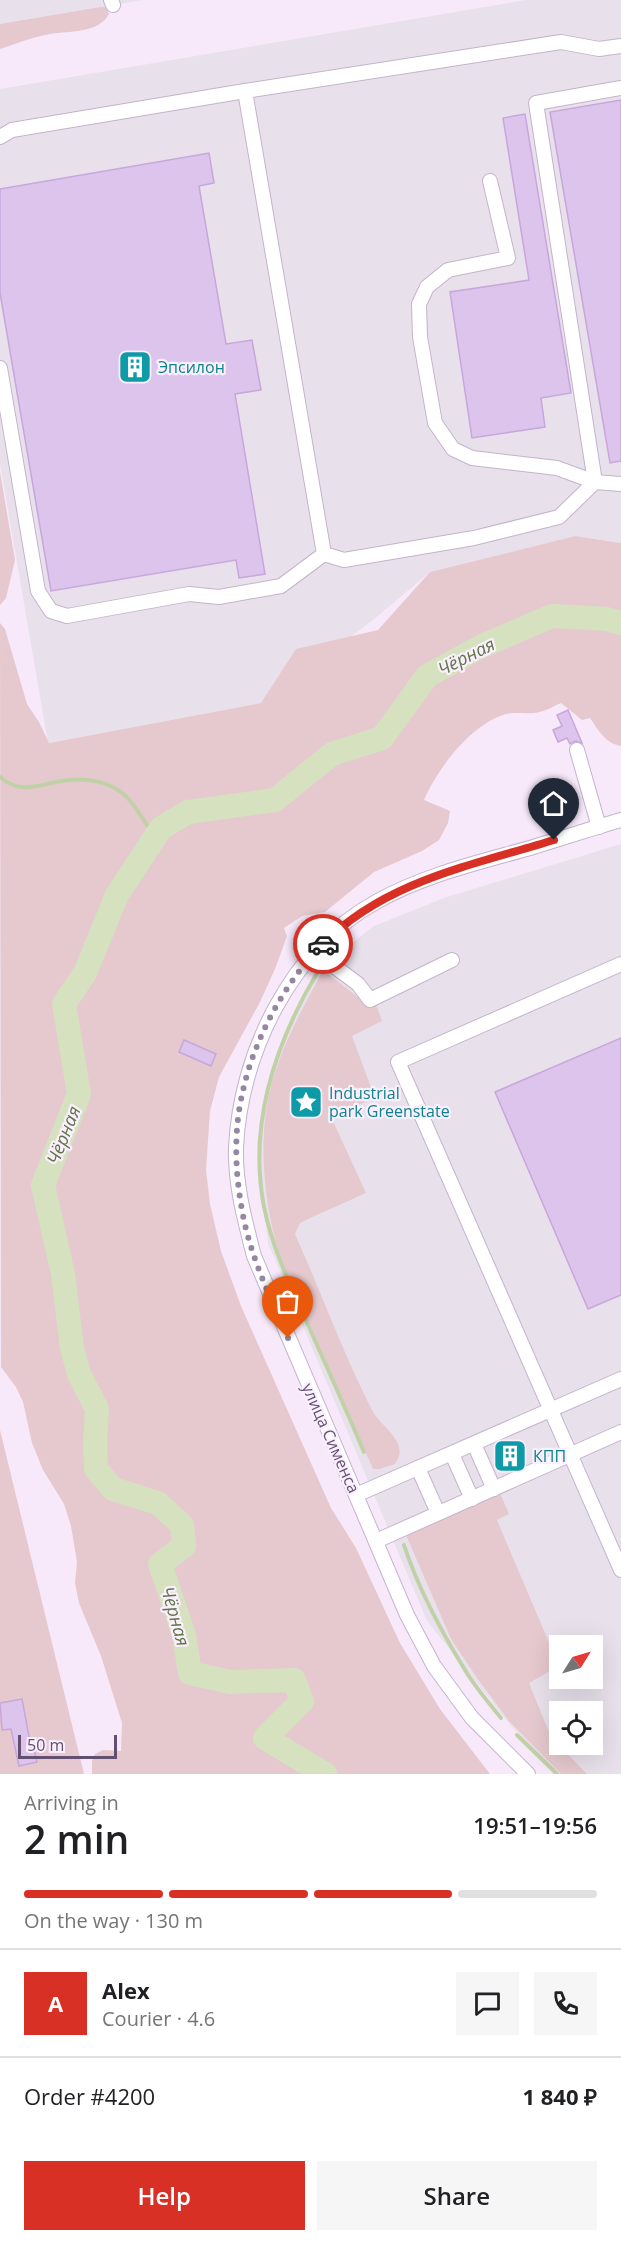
<!DOCTYPE html>
<html lang="en">
<head>
<meta charset="utf-8">
<style>
	:root { --surface:#fff; --page:#f6f6f6; --text:#202124; --muted:#757577; --line:#e0e0e0; --accent:#d93025 }
	body { margin:0; font-family:"Open Sans",sans-serif; background:var(--page); color:var(--text); height:100vh; display:flex; flex-direction:column; font-size:22px; white-space:nowrap }
	* { box-sizing:border-box; margin:0 }
	p { font-size:20px; color:var(--muted) }
	.icon { flex:none; width:33px; height:33px; fill:none; stroke:currentColor; stroke-width:2; stroke-linecap:round; stroke-linejoin:round }
	.map { position:relative; height:1774px; overflow:hidden }
	.panel { display:flex; flex-direction:column; background:var(--surface); flex:1 }
	.panel>* { flex:none }
	.needle { width:39px; rotate:53deg }
	.buttons { position:absolute; left:549px; top:1635px; display:grid; gap:12px }
	.buttons a { display:grid; place-items:center; width:54px; height:54px; border-radius:0px; background:var(--surface); box-shadow:0 6px 24px #0002; font-size:30px }
	.scale { position:absolute; left:18px; bottom:15px; width:99px; box-sizing:border-box; padding-left:6px; border:3px solid #635071; border-top:0; font-size:16px; line-height:21px; white-space:nowrap; color:#635071; -webkit-text-stroke:4px #faeffd; paint-order:stroke }
	.pin { position:absolute; display:grid; place-items:center; width:51px; height:51px; color:#fff; margin:-62px -26px; border-radius:50% 50% 50% 0; rotate:-45deg; box-shadow:0 0 6px #0007 }
	.pin .icon { rotate:45deg }
	.courier { position:absolute; display:grid; place-items:center; width:60px; height:60px; margin:-30px; border:4px solid #d93025; border-radius:50%; background:#fff; color:#222; box-shadow:0 2px 8px #0007 }
	.headline em { font-style:normal; font-weight:600 }
	.headline div { display:flex; flex-direction:column-reverse }
	.headline { display:flex; align-items:center; justify-content:space-between; height:102px; padding:0 24px }
	h1 { font-size:39px; font-weight:600; line-height:45px }
	.bar { display:grid; grid-template-columns:repeat(4,1fr); gap:9px 6px; align-content:center; height:72px; padding:0 24px }
	.bar i { height:8px; border-radius:4px; background:var(--line) }
	.bar .current { background:var(--accent) }
	.bar p { grid-column:span 4 }
	.line { display:flex; align-items:center; gap:15px; padding:0 24px; border-top:2px solid var(--line) }
	.line div { flex:1 }
	.round { display:grid; place-items:center; flex:none; width:63px; height:63px; border-radius:0px; background:var(--page) }
	.cta { display:flex; gap:12px; margin-top:auto; padding:12px 24px }
	.cta a { flex:1; height:69px; border-radius:0px; background:var(--accent); color:#fff; font-size:24px; font-weight:600; line-height:69px; text-align:center }
	.cta a+a { background:var(--page); color:var(--text) }
	.map>svg:first-child { display:block }
	.industrial { fill:#e8e1eb; fill-rule:evenodd }
	.green { fill:#e6c9ce }
	.lines { fill:none; stroke-linecap:round; stroke-linejoin:round }
	.stream { stroke:#c1d1a7; stroke-width:4 }
	.river { stroke:#d5e1bf; stroke-width:24 }
	.building { fill:#ddc4ec; stroke:#c7a6dc; stroke-width:1.5 }
	.minor-casing { stroke:#c4b3cd; stroke-width:16 }
	.minor { stroke:#fff; stroke-width:14 }
	.done { stroke:#9786a1; stroke-width:6; stroke-dasharray:0 10.8 }
	.route { stroke:#d93025; stroke-width:8 }
	.labels { text-anchor:middle; dominant-baseline:central; stroke-width:4.5; stroke-linejoin:round; paint-order:stroke }
	.culture-label { font-size:16px; fill:#0d838f; stroke:#faeffd; text-anchor:start }
	.street-label { font-size:16px; fill:#635071; stroke:#faeffd }
	.water-label { font-size:18px; font-style:italic; fill:#617446; stroke:#faeffd }
</style>
</head>
<body>
<div class="map">
<svg width="621" height="1774" viewBox="0 0 621 1774">
	<rect width="100%" height="100%" fill="#f7e9fa"/>
	<g class="industrial">
		<path d="M0,0H143L0,24Z"/>
		<path d="M526,0H621V543L575,536L430,572L373,620L261,703L48,743L0,464V89Z"/>
		<path d="M621,844V1774H559L511,1726L427,1621L268,1243L257,1145L265,1091L291,1027L321,967L374,926L444,898ZM560,1646H592V1678H560ZM560,1712H592V1744H560Z"/>
	</g>
	<g class="green">
		<path d="M100,7H105L109,14C98,35 66,30 45,35C30,38 15,44 0,49V24Z"/>
		<path d="M0,472L15,560L6,598L0,605Z"/>
		<path d="M575,536L621,543V746C605,743 599,731 590,718L582,720L561,703C552,707 544,712 534,713C525,714 516,712 506,714C471,724 438,768 424,800L450,811L448,823L439,840L422,851L374,872L325,912L302,916L284,928L287,936L275,969L260,1002L219,1077L210,1111L206,1170L210,1204L221,1251L241,1306L331,1508L356,1548L400,1643L440,1709L490,1774H92V1761L95,1754L103,1750L121,1751L122,1723L101,1656L79,1603L75,1583L77,1562L71,1526L64,1504L43,1470L32,1443L23,1402L16,1387L1,1367L0,623L5,629L27,704L39,722L49,743L261,703L296,649L378,630L430,572Z"/>
		<path d="M323,970L367,1004L375,1001L382,1021L352,1036L375,1098L344,1111L332,1119L366,1193L308,1219L300,1223L295,1234C321,1292 343,1353 372,1410C381,1428 411,1442 395,1464L380,1469H373C352,1422 331,1375 311,1327C298,1298 282,1266 274,1235C263,1189 259,1136 270,1090C280,1048 303,1008 323,970Z"/>
		<path d="M0,1430L84,1774H0Z"/>
		<path d="M500,1493L509,1514L497,1520L559,1666L529,1683L551,1737L587,1774H561L509,1721L477,1678L451,1639L406,1535Z"/>
	</g>
	<g class="lines">
		<g class="stream">
			<path d="M0,777C21,795 37,785 61,781C79,778 98,779 115,788C132,797 144,822 155,837"/>
			<path d="M317,973C275,1044 248,1124 264,1207C272,1246 289,1283 305,1318C325,1363 345,1407 364,1452"/>
			<path d="M404,1545C418,1588 441,1631 465,1670C475,1687 489,1703 501,1718"/>
			<path d="M517,1735L557,1774"/>
			<path d="M313,1774L316,1769"/>
		</g>
		<path class="river" d="M325,1774L265,1738L302,1701L294,1680L230,1682L190,1673L184,1635L160,1564L184,1546L182,1525L158,1503L113,1489L96,1469L95,1443L97,1409L79,1374L72,1348L63,1274L43,1185L79,1094L64,1004L85,973L117,895L161,828L188,812L275,800L332,754L382,738L427,676L482,646L552,616L607,619L621,623"/>
	</g>
	<g class="building">
		<path d="M621,100V461L610,463L550,112Z"/>
		<path d="M525,114L571,393L541,398L545,427L472,438L450,292L529,280L503,118Z"/>
		<path d="M209,153L214,183L199,186L226,344L252,340L261,390L235,394L265,574L239,578L236,560L51,591L0,293V189Z"/>
		<path d="M568,710L582,743L575,741L570,744L567,738L558,742L553,730L562,726L557,715Z"/>
		<path d="M621,1038V1295L588,1309L495,1092Z"/>
		<path d="M184,1040L216,1054L211,1066L179,1052Z"/>
		<path d="M519,1445L525,1457L500,1467L495,1455Z"/>
		<path d="M22,1699L30,1742L32,1741L37,1762L19,1766L11,1729L2,1730L0,1703Z"/>
	</g>
	<g class="lines">
		<defs>
			<g id="minor">
				<path d="M111,0L113,5"/>
				<path d="M0,137L12,130L245,91L561,42L599,49L621,46"/>
				<path d="M490,181L508,258L448,270L427,287L419,304L420,337L435,423L453,449L472,458L557,468L595,482L621,484"/>
				<path d="M0,368L38,591L51,611L67,616L189,594L219,597L281,586L324,554L245,91"/>
				<path d="M595,482L536,103L621,88"/>
				<path d="M324,554L344,560L474,538L559,517L595,482"/>
				<path d="M577,750L599,827"/>
				<path d="M315,952L358,984L370,1000L452,960"/>
				<path d="M621,964L398,1062L621,1570"/>
				<path d="M474,1444L494,1489"/>
				<path d="M452,1454L472,1499"/>
				<path d="M418,1468L438,1513"/>
				<path d="M356,1495L621,1379"/>
				<path d="M376,1541L621,1432"/>
				<path d="M528,1774L472,1718L434,1666L407,1615L254,1256C245,1221 235,1185 236,1148C240,1054 291,949 376,902C424,875 477,863 530,848C560,839 590,829 621,820"/>
			</g>
		</defs>
		<use href="#minor" class="minor-casing"/>
		<use href="#minor" class="minor"/>
	</g>
	<g class="lines">
		<path class="done" d="M288,1338C269,1295 248,1251 241,1204C235,1169 234,1130 242,1095C253,1041 284,983 323,944"/>
		<path class="route" d="M323,944C385,881 473,865 554,840"/>
	</g>
	<defs>
		<symbol id="building-square" viewBox="-11 -11 22 22"><rect x="-9" y="-9" width="18" height="18" rx="4" fill="#0f9aa8" stroke="#faeffd"/><path d="M-4-6H4V6H1V3H-1V6H-4ZM-2.5-4.3h1.7v1.8h-1.7ZM.8-4.3h1.7v1.8H.8ZM-2.5-1h1.7V.8h-1.7ZM.8-1h1.7V.8H.8Z" fill="#fff"/></symbol>
		<symbol id="sight-square" viewBox="-11 -11 22 22"><rect x="-9" y="-9" width="18" height="18" rx="4" fill="#0f9aa8" stroke="#faeffd"/><path d="M0-6L1.8-2.2L6-1.7L2.9 1.2L3.7 5.4L0 3.3L-3.7 5.4L-2.9 1.2L-6-1.7L-1.8-2.2Z" fill="#fff"/></symbol>
	</defs>
	<g fill-rule="evenodd">
		<use href="#building-square" x="116" y="348" width="38" height="38"/>
		<use href="#sight-square" x="287" y="1083" width="38" height="38"/>
		<use href="#building-square" x="491" y="1437" width="38" height="38"/>
	</g>
	<g class="labels">
		<g class="culture-label">
			<text x="158" y="367">Эпсилон</text>
			<text x="329" y="1093">Industrial<tspan x="329" dy="18">park Greenstate</tspan></text>
			<text x="533" y="1456">КПП</text>
		</g>
		<g class="street-label">
			<text transform="translate(331 1438) rotate(66)">улица Сименса</text>
		</g>
		<g class="water-label">
			<text transform="translate(466 656) rotate(-27)">Чёрная</text>
			<text transform="translate(63 1135) rotate(-68)">Чёрная</text>
			<text transform="translate(176 1616) rotate(74)">Чёрная</text>
		</g>
	</g>
</svg>
<div class="buttons">
<a><svg class="needle" viewBox="-14 -14 28 28"><path d="M0-13l5 13h-10z" fill="#e53935"/><path d="M0 13l5-13h-10z" fill="#757577"/></svg></a>
<a><svg class="icon" aria-label="locate" viewBox="0 0 24 24"><circle cx="12" cy="12" r="6"/><path d="M12 2v4M12 18v4M2 12h4M18 12h4"/></svg></a>
</div>
<div class="scale">50 m</div>
<div class="pin" style="left:288px;top:1338px;background:#ea580c"><svg class="icon" aria-label="bag" viewBox="0 0 24 24"><path d="M5 8h14l-1 12H6zM9 8a3 3 0 0 1 6 0"/></svg></div>
<div class="pin" style="left:554px;top:840px;background:#1f2937"><svg class="icon" aria-label="home" viewBox="0 0 24 24"><path d="M3 11l9-7 9 7M6 9v11h12V9"/></svg></div>
<div class="courier" style="left:323px;top:944px"><svg class="icon" aria-label="car" viewBox="0 0 24 24"><path d="M5 17H2v-5l4-1 3-4h7l3 4 3 1v5h-3M9 17h6M6 11h13"/><circle cx="7" cy="17" r="2"/><circle cx="17" cy="17" r="2"/></svg></div>
</div>
<section class="panel">
<div class="headline"><div><h1>2 min</h1><p>Arriving in</p></div><em>19:51–19:56</em></div>
<div class="bar"><i class="current"></i><i class="current"></i><i class="current"></i><i></i><p>On the way · 130 m</p></div>
<div class="line" style="height:108px"><b class="round" style="background:var(--accent);color:#fff">A</b><div><b>Alex</b><p>Courier · 4.6</p></div><a class="round"><svg class="icon" aria-label="chat" viewBox="0 0 24 24"><path d="M4 5h16v11H9l-5 4z"/></svg></a><a class="round"><svg class="icon" aria-label="phone" viewBox="0 0 24 24"><path d="M5 4h4l2 5-3 2q2 4 5 5l2-3 5 2v4C11 20 4 13 5 4z"/></svg></a></div>
<div class="line" style="height:78px"><div>Order #4200</div><b>1 840 ₽</b></div>
<div class="cta"><a>Help</a><a>Share</a></div>
</section>
</body>
</html>
